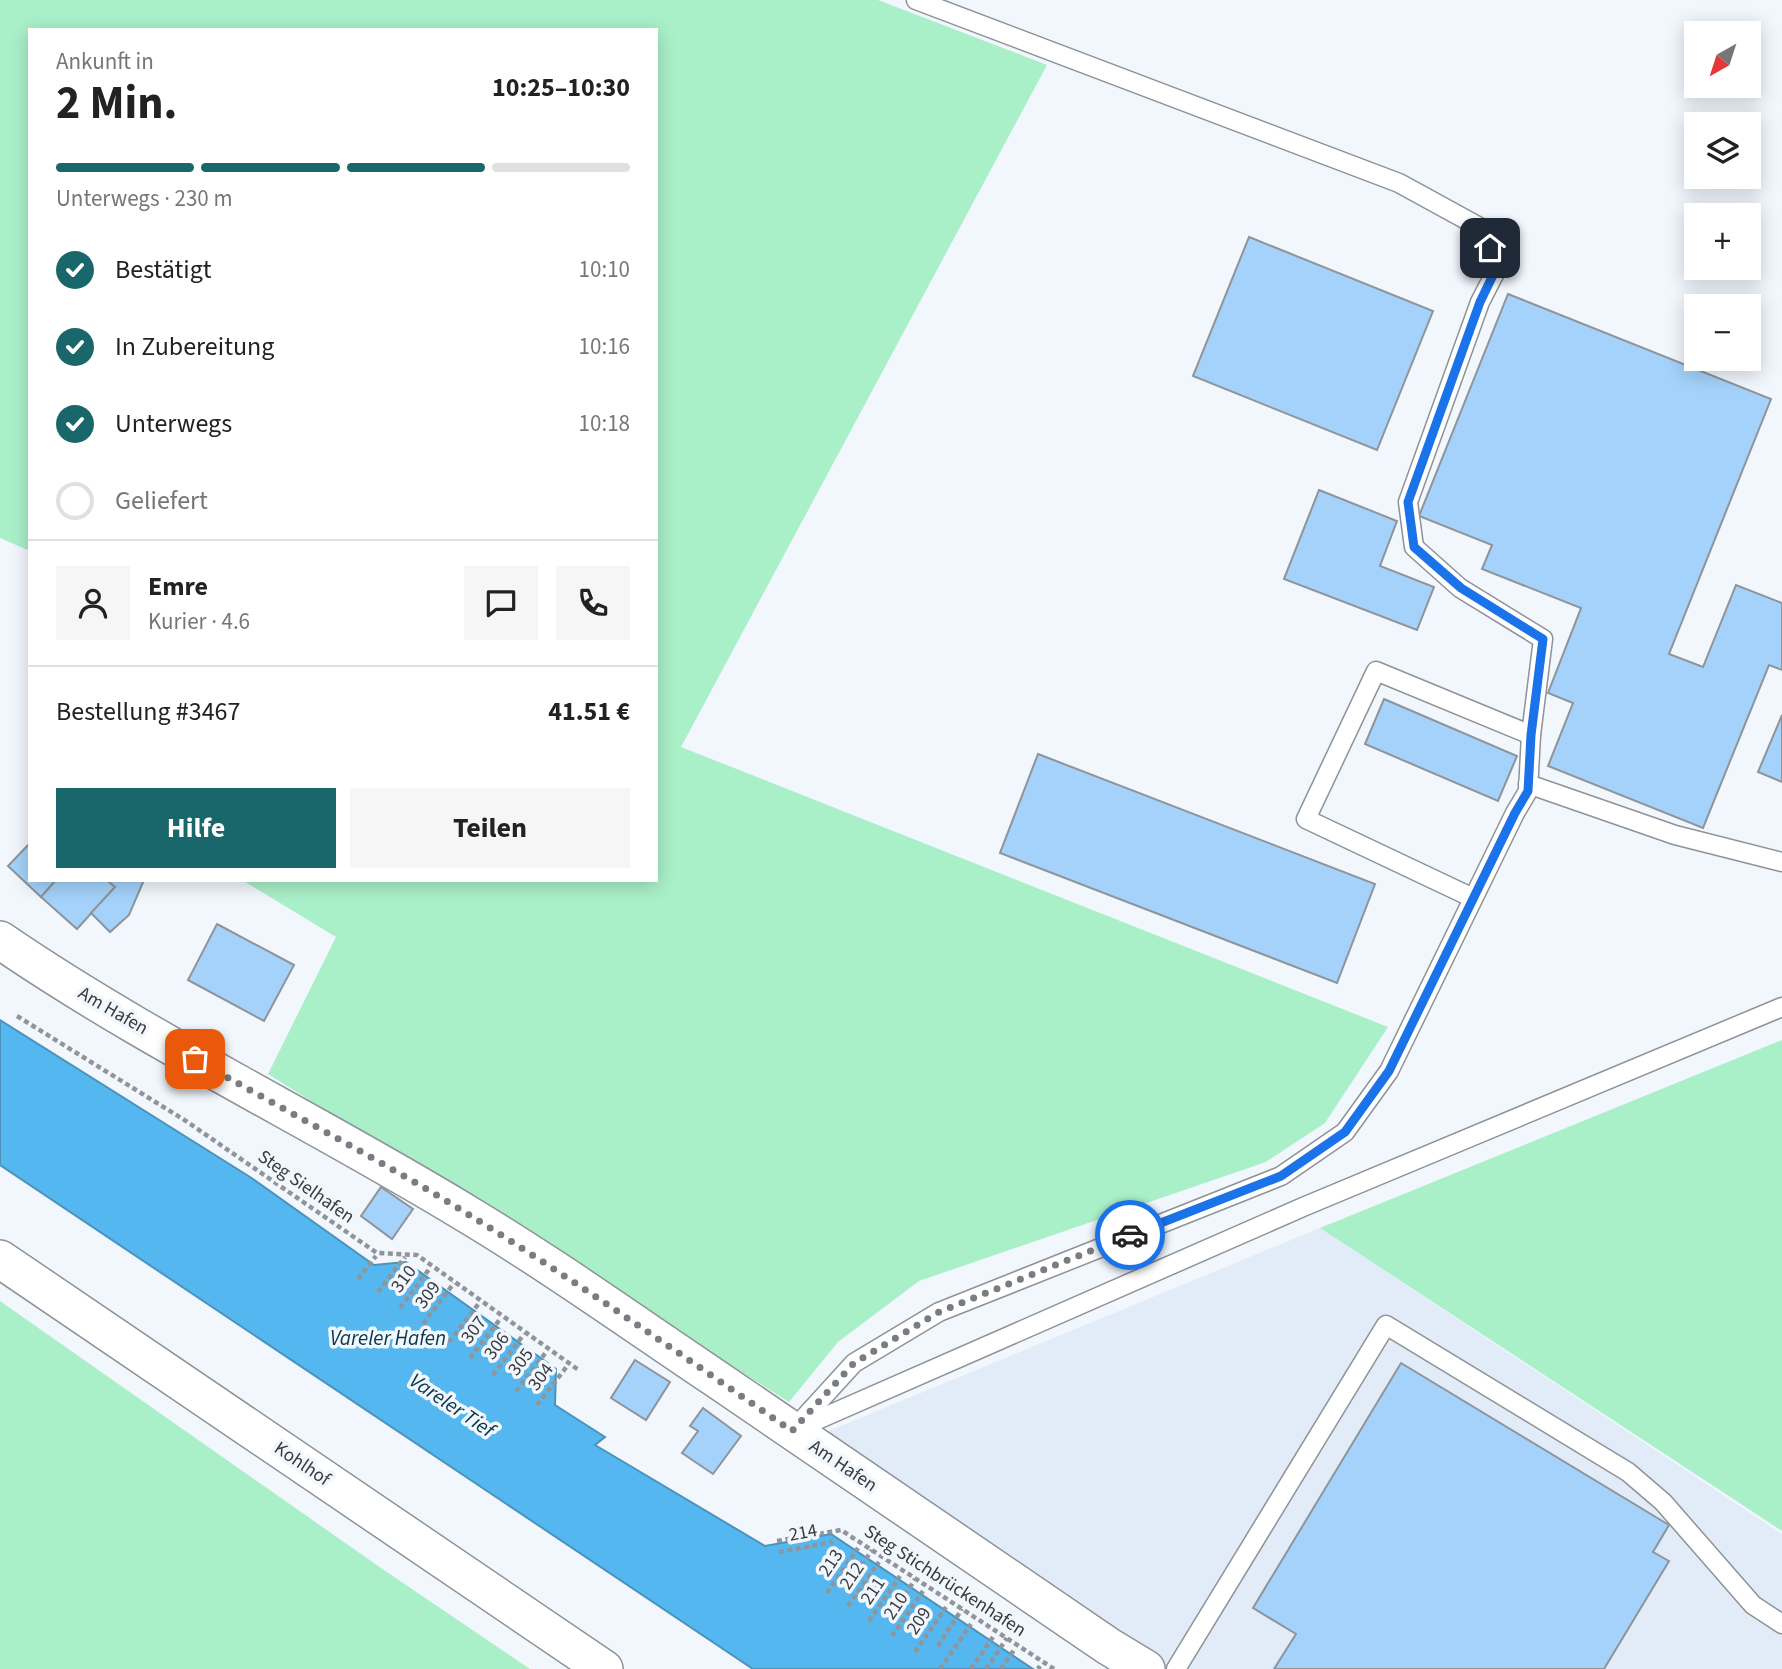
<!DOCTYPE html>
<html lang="de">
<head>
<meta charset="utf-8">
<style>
	:root { --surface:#fff; --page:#f6f6f6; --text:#222; --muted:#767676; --line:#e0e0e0; --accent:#19676b }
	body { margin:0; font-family:"Source Sans 3",sans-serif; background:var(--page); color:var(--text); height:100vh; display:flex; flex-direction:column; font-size:26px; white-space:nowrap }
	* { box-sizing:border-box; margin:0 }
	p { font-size:23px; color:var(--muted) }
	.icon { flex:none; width:38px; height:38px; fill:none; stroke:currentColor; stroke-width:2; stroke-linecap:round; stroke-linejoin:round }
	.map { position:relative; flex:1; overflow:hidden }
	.drawer { position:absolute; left:28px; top:28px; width:630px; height:854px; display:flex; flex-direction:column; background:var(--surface); border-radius:0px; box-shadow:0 4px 18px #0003 }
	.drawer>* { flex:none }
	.needle { width:46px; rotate:219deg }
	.tools { position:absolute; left:1684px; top:21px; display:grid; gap:14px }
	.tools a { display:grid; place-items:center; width:77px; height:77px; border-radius:0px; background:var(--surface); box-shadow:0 4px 18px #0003; font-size:35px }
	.pin { position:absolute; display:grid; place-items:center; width:60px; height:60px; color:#fff; margin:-30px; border-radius:14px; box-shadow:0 4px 10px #0006 }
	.courier { position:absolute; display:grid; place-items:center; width:70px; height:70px; margin:-35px; border:5px solid #1a73e8; border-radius:50%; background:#fff; color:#222; box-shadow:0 2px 9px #0007 }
	.overview em { font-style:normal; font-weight:700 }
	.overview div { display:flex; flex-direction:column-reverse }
	.overview { display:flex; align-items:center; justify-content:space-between; height:119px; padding:0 28px }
	h1 { font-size:46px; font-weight:700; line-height:52px }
	.bar { display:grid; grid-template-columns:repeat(4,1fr); gap:10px 7px; align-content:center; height:84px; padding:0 28px }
	.bar i { height:9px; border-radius:5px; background:var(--line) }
	.bar .active { background:var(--accent) }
	.bar p { grid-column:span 4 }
	.line { display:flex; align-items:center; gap:18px; padding:0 28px; border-top:2px solid var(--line) }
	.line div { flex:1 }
	.round { display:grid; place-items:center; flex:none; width:74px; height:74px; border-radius:0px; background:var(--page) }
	ol { padding:0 28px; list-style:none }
	li { display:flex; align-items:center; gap:21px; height:77px }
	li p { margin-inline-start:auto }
	li .icon { padding:7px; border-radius:50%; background:var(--accent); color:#fff; stroke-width:4 }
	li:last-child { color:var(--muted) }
	li i { width:38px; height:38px; border:4px solid var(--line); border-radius:50% }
	.primary-button { display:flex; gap:14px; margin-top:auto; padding:14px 28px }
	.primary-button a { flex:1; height:80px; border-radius:0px; background:var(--accent); color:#fff; font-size:28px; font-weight:700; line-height:80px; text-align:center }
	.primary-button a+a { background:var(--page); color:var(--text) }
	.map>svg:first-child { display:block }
	.built { fill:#e1ecf8 }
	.green { fill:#a9f0c9 }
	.water { fill:#54b7ef; stroke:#4c92ba; stroke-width:2 }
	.building { fill:#a4d2fa; stroke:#8e9499; stroke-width:2 }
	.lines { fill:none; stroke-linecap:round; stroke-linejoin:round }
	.lane-casing { stroke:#8d9398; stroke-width:21 }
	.street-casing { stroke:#8d9398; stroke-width:40 }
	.path { stroke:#91959a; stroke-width:4.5; stroke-dasharray:5 3.5; stroke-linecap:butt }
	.lane { stroke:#fff; stroke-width:18 }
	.street { stroke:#fff; stroke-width:37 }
	.done { stroke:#797d81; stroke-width:7; stroke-dasharray:0 12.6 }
	.route { stroke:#1a73e8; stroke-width:9 }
	.labels { text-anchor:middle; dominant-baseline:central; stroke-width:7; stroke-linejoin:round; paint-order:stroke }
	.street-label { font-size:19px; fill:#393b3e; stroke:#f1f7fd }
	.water-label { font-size:21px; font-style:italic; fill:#09354c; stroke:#f1f7fd }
</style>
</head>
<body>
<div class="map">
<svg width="1782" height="1669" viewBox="0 0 1782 1669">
	<rect width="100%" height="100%" fill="#f1f7fd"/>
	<path class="built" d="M1320,1228L1782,1534V1669H1170L1102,1628L819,1435Z"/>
	<g class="green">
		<path d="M0,0H878L1047,65L681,747L1388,1027L1325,1123L1266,1162L919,1281L838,1342L789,1402L268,1074L336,937L242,880H656V30H30V551L0,538Z"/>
		<path d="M1782,1040V1531L1320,1228Z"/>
		<path d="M0,1301L381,1568L530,1669H0Z"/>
	</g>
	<path class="water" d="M0,1020L250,1177L374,1265L406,1262L556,1369L555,1405L605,1437L595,1445L765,1546L831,1534L1033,1669H753L0,1165Z"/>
	<g class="building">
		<path d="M1249,237L1433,311L1377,450L1193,376Z"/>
		<path d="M1508,294L1771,399L1669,654L1703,667L1736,585L1782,603V670L1769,665L1703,828L1548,766L1573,703L1548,693L1581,608L1482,569L1492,545L1419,516Z"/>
		<path d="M1319,490L1397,521L1380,566L1434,587L1417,630L1284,579Z"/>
		<path d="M1384,699L1517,756L1498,801L1365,744Z"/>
		<path d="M1782,715V782L1758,772Z"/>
		<path d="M1038,754L1375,884L1337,983L1000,853Z"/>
		<path d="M30,843V880H56L41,897L8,866Z"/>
		<path d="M56,880H107L115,887L77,929L41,897Z"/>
		<path d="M107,880H144L129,915L110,932L91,913L115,887Z"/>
		<path d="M217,924L294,965L264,1021L188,980Z"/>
		<path d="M381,1187L413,1209L392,1239L361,1216Z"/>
		<path d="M635,1360L670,1382L646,1420L611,1398Z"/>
		<path d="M1401,1363L1669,1525L1653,1552L1669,1561L1604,1669H1274L1296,1634L1253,1608Z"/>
		<path d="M703,1408L741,1436L713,1474L682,1453L698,1431L690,1426Z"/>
	</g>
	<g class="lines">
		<defs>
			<g id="lane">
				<path d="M1528,784L1675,835L1782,862"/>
				<path d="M1473,898L1306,819L1376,671L1531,735"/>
				<path d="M799,1428L1303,1207L1782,1007"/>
				<path d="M792,1431L854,1363L939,1312L1281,1176L1345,1132L1389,1071L1515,813L1528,791L1531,735L1543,639L1460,588L1414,547L1408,502L1480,302L1498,267L1483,229L1399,183L916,0"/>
				<path d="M1176,1669L1386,1325L1628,1472L1663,1502L1753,1605L1782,1624"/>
			</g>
			<g id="street">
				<path d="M0,940C149,1042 313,1120 467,1214C552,1265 633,1323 715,1378C846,1467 977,1557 1108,1646L1146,1669"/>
				<path d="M0,1259L604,1669"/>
			</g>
		</defs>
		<use href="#lane" class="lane-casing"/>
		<use href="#street" class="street-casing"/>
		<g class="path">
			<path d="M17,1016L186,1121L377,1253L417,1255L580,1371"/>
			<path d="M358,1279L376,1256"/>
			<path d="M378,1292L405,1257"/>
			<path d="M400,1308L430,1268"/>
			<path d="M423,1324L454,1283"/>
			<path d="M449,1342L480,1302"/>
			<path d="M470,1358L501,1318"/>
			<path d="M493,1375L524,1334"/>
			<path d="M516,1391L547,1351"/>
			<path d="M537,1405L568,1365"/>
			<path d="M777,1541L841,1530L1054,1669"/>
			<path d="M779,1552L833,1542"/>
			<path d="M847,1587L872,1550"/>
			<path d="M827,1593L858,1548"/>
			<path d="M848,1606L879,1562"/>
			<path d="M892,1617L915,1579"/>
			<path d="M869,1621L900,1576"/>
			<path d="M892,1636L923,1591"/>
			<path d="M938,1646L962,1609"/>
			<path d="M915,1652L946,1607"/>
			<path d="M940,1669L971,1624"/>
			<path d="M971,1669L993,1637"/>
			<path d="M986,1669L1007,1638"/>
			<path d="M1001,1669L1014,1650"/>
			<path d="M1038,1669L1040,1666"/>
		</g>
		<use href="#lane" class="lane"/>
		<use href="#street" class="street"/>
	</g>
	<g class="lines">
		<path class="done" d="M195,1059C287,1112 381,1160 471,1216C580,1284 686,1358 792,1431L854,1363L939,1312L1130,1235"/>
		<path class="route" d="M1130,1235L1281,1176L1345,1132L1389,1071L1515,813L1528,791L1531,735L1543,639L1461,588L1414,547L1408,502L1480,302L1497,267L1490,248"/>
	</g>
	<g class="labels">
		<g class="street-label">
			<text transform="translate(113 1011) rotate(30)">Am Hafen</text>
			<text transform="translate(306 1187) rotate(35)">Steg Sielhafen</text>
			<text transform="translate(404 1279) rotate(-53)">310</text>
			<text transform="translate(428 1295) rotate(-53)">309</text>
			<text transform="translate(474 1330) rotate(-53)">307</text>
			<text transform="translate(497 1346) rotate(-53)">306</text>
			<text transform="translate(521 1362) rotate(-53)">305</text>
			<text transform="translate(541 1377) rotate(-53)">304</text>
			<text transform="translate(302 1464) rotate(34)">Kohlhof</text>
			<text transform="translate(843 1466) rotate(34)">Am Hafen</text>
			<text transform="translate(803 1533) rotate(-11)">214</text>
			<text transform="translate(831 1563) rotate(-56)">213</text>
			<text transform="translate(852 1576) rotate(-56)">212</text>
			<text transform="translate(945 1581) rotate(33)">Steg Stichbrückenhafen</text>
			<text transform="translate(873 1591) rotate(-56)">211</text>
			<text transform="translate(896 1606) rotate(-56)">210</text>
			<text transform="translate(919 1621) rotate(-56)">209</text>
		</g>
		<g class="water-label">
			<text x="388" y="1338">Vareler Hafen</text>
			<text transform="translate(452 1405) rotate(34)">Vareler Tief</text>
		</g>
	</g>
</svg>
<div class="tools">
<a><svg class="needle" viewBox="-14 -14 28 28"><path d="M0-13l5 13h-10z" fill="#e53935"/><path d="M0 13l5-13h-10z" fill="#767676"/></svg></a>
<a><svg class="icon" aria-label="layers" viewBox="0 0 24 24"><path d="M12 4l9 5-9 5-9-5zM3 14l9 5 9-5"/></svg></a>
<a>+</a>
<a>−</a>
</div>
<div class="pin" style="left:195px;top:1059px;background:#ea580c"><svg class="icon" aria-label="bag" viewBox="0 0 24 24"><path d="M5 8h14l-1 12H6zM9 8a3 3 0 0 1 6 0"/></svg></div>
<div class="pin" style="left:1490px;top:248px;background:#1f2937"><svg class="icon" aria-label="home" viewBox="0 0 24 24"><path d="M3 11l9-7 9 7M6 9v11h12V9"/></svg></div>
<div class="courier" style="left:1130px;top:1235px"><svg class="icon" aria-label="car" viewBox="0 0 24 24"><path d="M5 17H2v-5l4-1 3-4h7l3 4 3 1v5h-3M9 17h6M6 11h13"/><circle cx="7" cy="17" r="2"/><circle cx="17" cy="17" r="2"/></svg></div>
<section class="drawer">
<div class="overview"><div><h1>2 Min.</h1><p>Ankunft in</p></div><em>10:25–10:30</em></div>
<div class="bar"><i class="active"></i><i class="active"></i><i class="active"></i><i></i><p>Unterwegs · 230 m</p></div>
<ol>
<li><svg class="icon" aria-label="check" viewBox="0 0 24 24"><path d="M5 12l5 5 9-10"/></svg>Bestätigt<p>10:10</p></li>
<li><svg class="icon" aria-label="check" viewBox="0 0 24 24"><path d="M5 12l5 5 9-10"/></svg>In Zubereitung<p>10:16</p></li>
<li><svg class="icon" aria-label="check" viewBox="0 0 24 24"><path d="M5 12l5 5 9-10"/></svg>Unterwegs<p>10:18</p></li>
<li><i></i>Geliefert</li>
</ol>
<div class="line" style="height:126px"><a class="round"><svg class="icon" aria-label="person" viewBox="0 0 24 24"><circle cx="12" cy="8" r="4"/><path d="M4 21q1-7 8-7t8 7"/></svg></a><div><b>Emre</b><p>Kurier · 4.6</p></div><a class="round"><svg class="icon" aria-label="chat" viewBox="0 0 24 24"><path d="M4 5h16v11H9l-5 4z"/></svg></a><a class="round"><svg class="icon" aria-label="phone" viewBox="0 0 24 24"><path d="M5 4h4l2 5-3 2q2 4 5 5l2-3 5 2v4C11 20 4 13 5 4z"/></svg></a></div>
<div class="line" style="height:91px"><div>Bestellung #3467</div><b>41.51 €</b></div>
<div class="primary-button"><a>Hilfe</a><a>Teilen</a></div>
</section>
</div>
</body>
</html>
